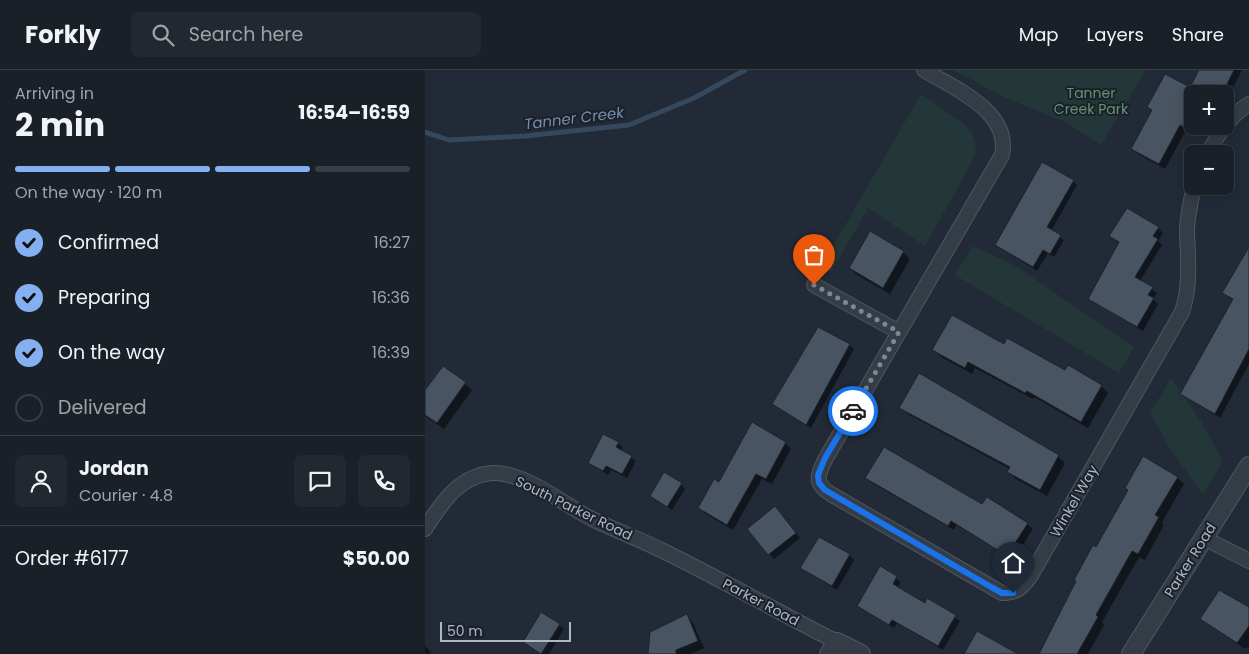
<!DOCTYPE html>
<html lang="en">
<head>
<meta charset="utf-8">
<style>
	:root { --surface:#192028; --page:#222830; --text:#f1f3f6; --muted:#9fa3a8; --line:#373e45; --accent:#84b0f2 }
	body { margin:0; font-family:Poppins,sans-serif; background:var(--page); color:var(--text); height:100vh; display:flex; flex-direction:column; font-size:19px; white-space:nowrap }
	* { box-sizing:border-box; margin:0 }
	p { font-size:16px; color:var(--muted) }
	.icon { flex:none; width:28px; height:28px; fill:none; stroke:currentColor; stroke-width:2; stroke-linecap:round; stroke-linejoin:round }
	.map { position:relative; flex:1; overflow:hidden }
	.panel { display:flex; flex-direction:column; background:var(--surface); width:425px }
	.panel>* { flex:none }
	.fabs { position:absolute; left:759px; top:15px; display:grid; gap:10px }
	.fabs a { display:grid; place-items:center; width:50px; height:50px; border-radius:8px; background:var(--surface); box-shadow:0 2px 12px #0003,0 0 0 1px var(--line); font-size:25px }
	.scale { position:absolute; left:15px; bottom:12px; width:131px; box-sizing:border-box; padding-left:5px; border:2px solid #aeb7c3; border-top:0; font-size:14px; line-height:18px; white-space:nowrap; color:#aeb7c3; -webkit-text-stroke:4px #1a212b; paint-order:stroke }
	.pin { position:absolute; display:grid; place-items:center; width:42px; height:42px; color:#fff; margin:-51px -21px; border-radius:50% 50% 50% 0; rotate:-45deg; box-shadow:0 0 5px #0007 }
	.pin .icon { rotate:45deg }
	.courier { position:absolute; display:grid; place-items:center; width:50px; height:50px; margin:-25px; border:4px solid #1a73e8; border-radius:50%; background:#fff; color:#222; box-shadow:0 1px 6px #0007 }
	.headline em { font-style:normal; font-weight:700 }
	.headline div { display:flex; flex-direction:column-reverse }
	.headline { display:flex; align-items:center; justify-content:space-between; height:85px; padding:0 15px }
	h1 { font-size:32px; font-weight:700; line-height:38px }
	.bar { display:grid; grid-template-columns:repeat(4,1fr); gap:8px 5px; align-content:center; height:60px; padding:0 15px }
	.bar i { height:6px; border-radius:4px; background:var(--line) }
	.bar .selected { background:var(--accent) }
	.bar p { grid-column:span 4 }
	.line { display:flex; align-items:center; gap:12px; padding:0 15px; border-top:1px solid var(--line) }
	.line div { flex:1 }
	.round { display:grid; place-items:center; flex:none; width:52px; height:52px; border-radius:8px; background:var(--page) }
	ol { padding:0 15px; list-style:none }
	li { display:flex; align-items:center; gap:15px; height:55px }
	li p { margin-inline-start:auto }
	li .icon { padding:5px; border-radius:50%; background:var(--accent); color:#111; stroke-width:4 }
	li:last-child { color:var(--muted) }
	li i { width:28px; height:28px; border:2px solid var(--line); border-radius:50% }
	header { display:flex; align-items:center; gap:30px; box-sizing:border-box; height:70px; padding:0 25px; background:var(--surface); border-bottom:1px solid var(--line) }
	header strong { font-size:24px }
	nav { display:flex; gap:28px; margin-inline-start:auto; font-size:18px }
	.search { width:350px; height:45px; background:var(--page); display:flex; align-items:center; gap:12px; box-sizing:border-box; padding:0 18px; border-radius:8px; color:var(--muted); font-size:19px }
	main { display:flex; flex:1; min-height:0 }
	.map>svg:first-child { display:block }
	.green { fill:#243738 }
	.shadow { fill:#0007 }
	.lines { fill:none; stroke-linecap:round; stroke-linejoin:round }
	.stream { stroke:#36485e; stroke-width:5 }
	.building { fill:#495462; stroke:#1c232d }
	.minor-casing { stroke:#4f5761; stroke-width:16 }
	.tertiary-casing { stroke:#4f5761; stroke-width:20 }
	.minor { stroke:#343c46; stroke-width:14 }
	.tertiary { stroke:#343c46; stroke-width:18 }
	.done { stroke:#7d8692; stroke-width:5; stroke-dasharray:0 9 }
	.route { stroke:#1a73e8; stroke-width:6 }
	.labels { text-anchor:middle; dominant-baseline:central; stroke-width:4; stroke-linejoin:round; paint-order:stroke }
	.park-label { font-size:14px; fill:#679270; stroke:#1a212b }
	.street-label { font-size:14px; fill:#aeb7c3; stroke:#1a212b }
	.water-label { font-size:15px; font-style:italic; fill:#778eaa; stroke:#1a212b }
</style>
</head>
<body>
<header>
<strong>Forkly</strong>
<div class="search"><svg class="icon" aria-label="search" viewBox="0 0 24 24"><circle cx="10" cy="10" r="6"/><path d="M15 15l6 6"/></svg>Search here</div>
<nav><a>Map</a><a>Layers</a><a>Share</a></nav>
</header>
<main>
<section class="panel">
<div class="headline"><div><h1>2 min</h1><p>Arriving in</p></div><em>16:54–16:59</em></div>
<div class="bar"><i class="selected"></i><i class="selected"></i><i class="selected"></i><i></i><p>On the way · 120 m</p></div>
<ol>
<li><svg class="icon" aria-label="check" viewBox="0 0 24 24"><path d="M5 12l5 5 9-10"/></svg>Confirmed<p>16:27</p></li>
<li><svg class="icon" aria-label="check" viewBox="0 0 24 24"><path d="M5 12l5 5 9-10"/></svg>Preparing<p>16:36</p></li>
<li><svg class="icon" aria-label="check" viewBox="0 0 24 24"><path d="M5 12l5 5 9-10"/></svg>On the way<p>16:39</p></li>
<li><i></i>Delivered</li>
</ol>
<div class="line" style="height:90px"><a class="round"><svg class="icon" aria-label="person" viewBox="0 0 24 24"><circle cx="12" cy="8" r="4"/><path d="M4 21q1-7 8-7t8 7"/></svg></a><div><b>Jordan</b><p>Courier · 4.8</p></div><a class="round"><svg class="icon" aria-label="chat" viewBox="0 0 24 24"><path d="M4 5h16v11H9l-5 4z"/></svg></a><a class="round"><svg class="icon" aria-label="phone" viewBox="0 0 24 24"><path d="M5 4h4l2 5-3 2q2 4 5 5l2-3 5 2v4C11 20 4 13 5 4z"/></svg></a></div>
<div class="line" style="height:65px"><div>Order #6177</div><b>$50.00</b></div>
</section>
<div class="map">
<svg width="824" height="584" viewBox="0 0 824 584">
	<rect width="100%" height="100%" fill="#212a36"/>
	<g class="green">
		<path d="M528,0H721L676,75L642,53L579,27Z"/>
		<path d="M496,24L538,53L546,61L550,71L551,82L547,92L500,176L443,138L406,203L396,197Z"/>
		<path d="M548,176L589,195L709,277L694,303L530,205Z"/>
		<path d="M746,308L777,353L798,391L778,425L744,377L725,343Z"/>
	</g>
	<g class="shadow">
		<path d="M776,0H817L806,22L793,15L768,24V56H770L767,63L761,60L740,99L713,84L707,79L728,41L724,37L766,19Z"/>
		<path d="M648,111L652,115L626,161L639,170L629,187L623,183L612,201L571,175Z"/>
		<path d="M733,158L738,163L733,171L737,175L715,211L732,223L728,229L733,234L718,261L664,229L695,174L686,166Z"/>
		<path d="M478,182L485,189L465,224L432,205L425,198Z"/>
		<path d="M824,191V294L795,348L757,324L809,231L799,223Z"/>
		<path d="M424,275L429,279L386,358L349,334Z"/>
		<path d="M579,276L676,316L683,323L663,358L609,327L608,329L550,298L547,304L516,287L509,280Z"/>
		<path d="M18,297L47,320L19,359L0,346V322Z"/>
		<path d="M476,337L633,386L640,393L622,426L591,409L584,402L585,399L483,344Z"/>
		<path d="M179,365L193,373L198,378L196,381L211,391L202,408L186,400L183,405L164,393Z"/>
		<path d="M360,373L366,379L347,414L337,409L308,460L281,444L274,438L294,413Z"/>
		<path d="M442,408L558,436L602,454L608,459L589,489L531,455L529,460L447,413Z"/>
		<path d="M752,408L759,414L737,452L739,455L720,490L714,487L677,552L679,555L663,584H615L669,477L671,478Z"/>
		<path d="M256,414L260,419L247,440L226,426Z"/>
		<path d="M355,443L375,468L349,489L324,459Z"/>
		<path d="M424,485L429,490L412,520L377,498Z"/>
		<path d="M455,498L476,512L472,518L500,535L503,530L535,551L518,580L472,553L469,558L433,536Z"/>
		<path d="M824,539V577L820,579L777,549Z"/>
		<path d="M261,546L268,553L279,578L265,584H224L226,563Z"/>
		<path d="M134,555L139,559L124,584H116L99,572Z"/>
		<path d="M0,576L6,582L4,584H0Z"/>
	</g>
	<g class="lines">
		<path class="stream" d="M0,62L24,70L100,66L204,55L269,28L320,0"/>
	</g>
	<g class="building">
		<path d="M774,0H809L797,24H768V46L761,58L755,55L734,94L706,79L727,40L722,37L740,4L765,17Z"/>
		<path d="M617,92L649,110L622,157L636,165L625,184L618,180L608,197L570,175Z"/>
		<path d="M702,138L734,157L728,166L733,169L710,207L728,217L723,225L729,228L712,257L663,229L694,172L684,166Z"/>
		<path d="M445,161L479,181L458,218L424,198Z"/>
		<path d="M824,177V279L790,344L755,324L808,229L797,223Z"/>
		<path d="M527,245L579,274L582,268L640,300L643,295L677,315L656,352L602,321L600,323L543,292L540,298L507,280Z"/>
		<path d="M393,257L425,274L381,355L347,334Z"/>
		<path d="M18,296L41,312L12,353L0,345V320Z"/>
		<path d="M494,303L634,385L615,420L582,402L585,397L474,338Z"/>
		<path d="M327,352L361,372L341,409L331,404L302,455L273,438L289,409L294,412Z"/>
		<path d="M178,364L194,372L191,377L207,386L197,404L181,396L178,401L163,393Z"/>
		<path d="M459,377L557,434L562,427L603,453L583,484L571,479L526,451L523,456L440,408Z"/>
		<path d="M718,386L753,407L730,445L734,447L713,484L707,481L671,545L673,547L652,584H614L651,511L649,510L668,475L671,477L703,420L700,418Z"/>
		<path d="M239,402L257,413L242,437L225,426Z"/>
		<path d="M350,436L371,463L343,485L322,459Z"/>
		<path d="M394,467L425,484L407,516L375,498Z"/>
		<path d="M455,496L472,506L468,514L500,533L502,528L531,545L513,576L467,550L464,555L432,536Z"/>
		<path d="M794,520L824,537V556L812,573L775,549Z"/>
		<path d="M116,542L135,554L116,584L98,572Z"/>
		<path d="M262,544L273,571L251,580V584H223L225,562Z"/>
		<path d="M552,561L593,584H539Z"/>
	</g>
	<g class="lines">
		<defs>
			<g id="minor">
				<path d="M499,0C530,19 586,41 577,85L401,388C390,409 390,415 411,427L577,523C591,523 597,518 605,507L757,242C766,215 763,190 762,162C762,147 766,131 769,116"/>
				<path d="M783,84C792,65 806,45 824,34"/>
				<path d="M389,215L474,262"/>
				<path d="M0,459C16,434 34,405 68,403C100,402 138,434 167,449C190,460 214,469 236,480C296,509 353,542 412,572"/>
				<path d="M779,468L824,491"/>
			</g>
			<g id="tertiary">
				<path d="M404,584L412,572L436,584"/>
				<path d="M706,584L824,396"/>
			</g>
		</defs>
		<use href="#minor" class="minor-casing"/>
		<use href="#tertiary" class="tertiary-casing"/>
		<use href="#minor" class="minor"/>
		<use href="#tertiary" class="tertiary"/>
	</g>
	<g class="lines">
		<path class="done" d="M389,215L474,262L428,341"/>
		<path class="route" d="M428,341L400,388L393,405L394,413L400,420L566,517L577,523H588"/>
	</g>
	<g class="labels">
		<g class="park-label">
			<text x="666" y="23">Tanner<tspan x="666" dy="16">Creek Park</tspan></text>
		</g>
		<g class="street-label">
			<text transform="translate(649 431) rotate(-60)">Winkel Way</text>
			<text transform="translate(149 438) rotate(26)">South Parker Road</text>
			<text transform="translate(765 490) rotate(-58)">Parker Road</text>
			<text transform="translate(336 532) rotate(28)">Parker Road</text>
		</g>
		<g class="water-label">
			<text transform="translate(149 48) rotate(-7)">Tanner Creek</text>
		</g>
	</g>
</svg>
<div class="fabs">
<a>+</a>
<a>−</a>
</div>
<div class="scale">50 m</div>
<div class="pin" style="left:389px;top:215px;background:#ea580c"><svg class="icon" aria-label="bag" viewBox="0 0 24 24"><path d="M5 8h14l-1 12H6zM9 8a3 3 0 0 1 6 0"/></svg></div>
<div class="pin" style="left:588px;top:523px;background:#1f2937"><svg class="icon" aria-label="home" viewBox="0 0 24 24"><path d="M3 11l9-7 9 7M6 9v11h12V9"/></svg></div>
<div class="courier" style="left:428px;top:341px"><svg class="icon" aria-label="car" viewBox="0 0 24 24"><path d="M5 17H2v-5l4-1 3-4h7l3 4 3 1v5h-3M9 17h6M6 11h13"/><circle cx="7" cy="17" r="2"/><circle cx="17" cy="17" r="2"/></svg></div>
</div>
</main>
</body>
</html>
